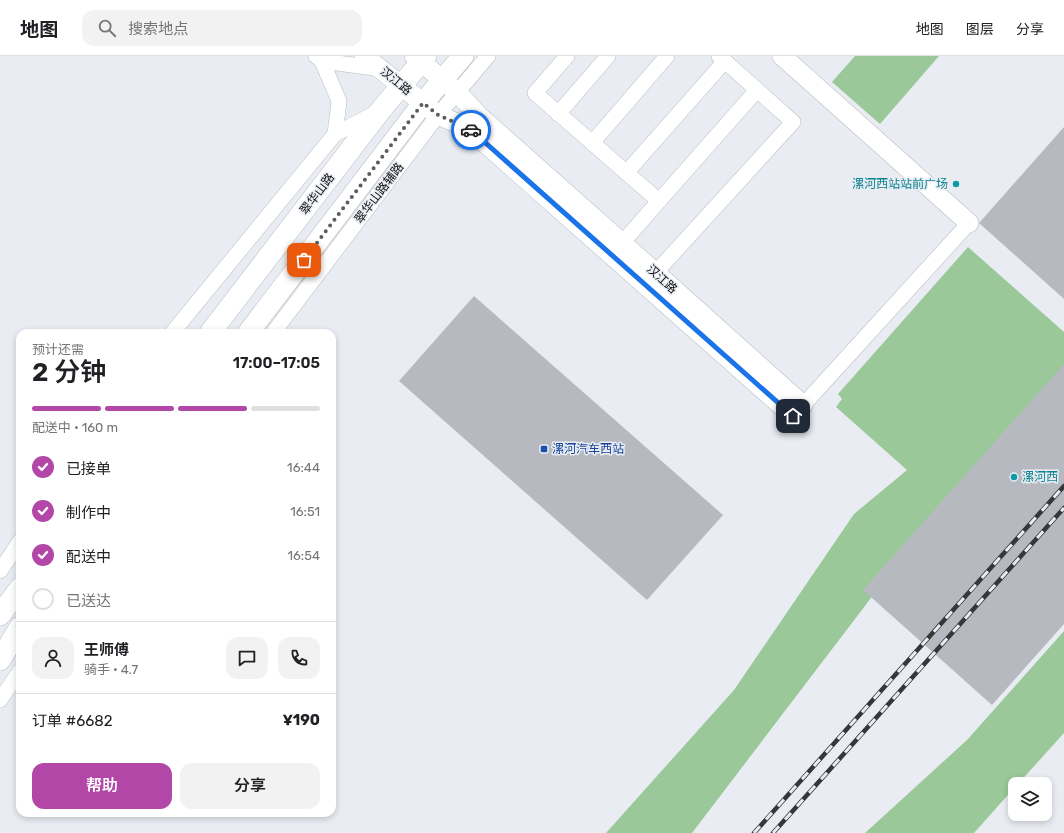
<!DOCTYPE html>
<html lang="zh">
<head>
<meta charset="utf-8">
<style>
	:root { --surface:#fff; --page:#f2f2f2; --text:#202124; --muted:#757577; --line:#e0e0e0; --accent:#b347a8 }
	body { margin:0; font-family:Rubik,"Noto Sans SC",sans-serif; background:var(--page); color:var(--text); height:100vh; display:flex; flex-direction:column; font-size:15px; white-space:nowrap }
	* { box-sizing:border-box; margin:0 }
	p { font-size:13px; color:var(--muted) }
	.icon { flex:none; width:22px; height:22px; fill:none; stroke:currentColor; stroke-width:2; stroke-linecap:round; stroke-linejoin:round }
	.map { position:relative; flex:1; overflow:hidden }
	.drawer { position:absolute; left:16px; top:273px; width:320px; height:488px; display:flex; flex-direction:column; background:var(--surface); border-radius:12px; box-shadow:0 2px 6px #0003 }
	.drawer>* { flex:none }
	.fabs { position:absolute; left:1008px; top:721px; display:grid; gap:8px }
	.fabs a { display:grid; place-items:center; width:44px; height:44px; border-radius:8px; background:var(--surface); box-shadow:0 2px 6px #0003; font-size:20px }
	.pin { position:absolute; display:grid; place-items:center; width:34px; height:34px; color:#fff; margin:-17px; border-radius:8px; box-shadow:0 2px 6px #0006 }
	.courier { position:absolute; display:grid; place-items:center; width:40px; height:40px; margin:-20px; border:3px solid #1a73e8; border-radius:50%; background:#fff; color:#222; box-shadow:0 1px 5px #0007 }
	.overview em { font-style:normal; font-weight:600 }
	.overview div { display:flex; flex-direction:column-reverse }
	.overview { display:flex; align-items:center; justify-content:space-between; height:68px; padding:0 16px }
	h1 { font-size:26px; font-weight:600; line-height:30px }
	.bar { display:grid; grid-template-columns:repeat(4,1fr); gap:6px 4px; align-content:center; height:48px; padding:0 16px }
	.bar i { height:5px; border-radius:3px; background:var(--line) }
	.bar .active { background:var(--accent) }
	.bar p { grid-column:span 4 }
	.line { display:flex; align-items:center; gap:10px; padding:0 16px; border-top:1px solid var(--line) }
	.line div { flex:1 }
	.round { display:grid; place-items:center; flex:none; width:42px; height:42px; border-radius:12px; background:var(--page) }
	ol { padding:0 16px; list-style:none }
	li { display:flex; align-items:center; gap:12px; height:44px }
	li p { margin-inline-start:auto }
	li .icon { padding:4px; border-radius:50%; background:var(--accent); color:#fff; stroke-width:4 }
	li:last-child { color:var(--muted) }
	li i { width:22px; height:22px; border:2px solid var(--line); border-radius:50% }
	.cta { display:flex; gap:8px; margin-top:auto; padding:8px 16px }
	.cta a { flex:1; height:46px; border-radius:12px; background:var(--accent); color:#fff; font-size:16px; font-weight:600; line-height:46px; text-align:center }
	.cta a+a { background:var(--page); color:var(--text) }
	header { display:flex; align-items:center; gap:24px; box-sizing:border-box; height:56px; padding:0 20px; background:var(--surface); border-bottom:1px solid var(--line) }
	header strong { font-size:19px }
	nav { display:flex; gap:22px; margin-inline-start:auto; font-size:14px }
	.search { width:280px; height:36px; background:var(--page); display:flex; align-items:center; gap:10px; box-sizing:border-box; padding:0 14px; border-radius:12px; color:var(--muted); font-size:15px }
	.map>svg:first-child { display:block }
	.green { fill:#9ac898 }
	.building { fill:#b6bac0 }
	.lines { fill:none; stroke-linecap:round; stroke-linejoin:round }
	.minor-casing { stroke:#b9bdc2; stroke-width:16 }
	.tertiary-casing { stroke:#b9bdc2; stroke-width:20 }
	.secondary-casing { stroke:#b9bdc2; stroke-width:22 }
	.minor { stroke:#fff; stroke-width:15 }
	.tertiary { stroke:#fff; stroke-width:19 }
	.secondary { stroke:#fff; stroke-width:21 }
	.rail-casing { stroke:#353739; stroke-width:4.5 }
	.rail { stroke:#e9edf3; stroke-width:3; stroke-dasharray:9; stroke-linecap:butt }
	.done { stroke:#5b5d60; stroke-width:4; stroke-dasharray:0 7.2 }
	.route { stroke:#1a73e8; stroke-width:5 }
	.culture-dot { fill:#0f9aa8; stroke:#e9edf3; stroke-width:1.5 }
	.transit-dot { fill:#1a4fb4; stroke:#e9edf3; stroke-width:1.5 }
	.labels { text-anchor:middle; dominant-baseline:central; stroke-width:3; stroke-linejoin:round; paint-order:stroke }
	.street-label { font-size:12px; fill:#0e0f11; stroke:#e9edf3 }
	.culture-label { font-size:12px; fill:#0d838f; stroke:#e9edf3; text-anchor:end }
	.transit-label { font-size:12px; fill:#164399; stroke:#e9edf3; text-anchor:start }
</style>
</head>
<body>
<header>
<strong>地图</strong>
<div class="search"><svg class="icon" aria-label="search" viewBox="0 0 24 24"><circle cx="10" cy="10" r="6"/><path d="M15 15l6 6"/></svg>搜索地点</div>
<nav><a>地图</a><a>图层</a><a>分享</a></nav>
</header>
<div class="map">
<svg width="1064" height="777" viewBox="0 0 1064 777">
	<rect width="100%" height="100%" fill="#e9edf3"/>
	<g class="green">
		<path d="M855,0H939L880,68L832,26Z"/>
		<path d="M968,191L1064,276V321L919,479L692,777H606L734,634L854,458L907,414L836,351L842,343L838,338Z"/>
		<path d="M1064,575V677L1018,728H1015V731L974,777H865L967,684Z"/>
	</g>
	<g class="building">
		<path d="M1064,71V243L979,167Z"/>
		<path d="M474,240L723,459L647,544L399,325Z"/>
		<path d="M1064,308V568L992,649L863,534Z"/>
	</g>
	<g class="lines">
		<defs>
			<g id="minor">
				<path d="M316,0L322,5L382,13"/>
				<path d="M567,0L535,37L659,145L615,195"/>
				<path d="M322,5L339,45L335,78"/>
				<path d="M558,58L608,0"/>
				<path d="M592,87L667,0"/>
				<path d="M626,117L725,5"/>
				<path d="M659,145L757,34"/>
				<path d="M648,225L793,66L719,0"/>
				<path d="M172,277L335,78L376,57"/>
				<path d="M273,277L438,59L488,0"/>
				<path d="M796,357L969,167"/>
				<path d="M0,515L20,485"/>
				<path d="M0,644L20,615"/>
			</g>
			<g id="tertiary">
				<path d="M364,0L438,59L468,72L793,360"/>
				<path d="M414,0L457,36L479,60L656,217L803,349"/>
				<path d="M782,0L969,167"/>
			</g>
			<g id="secondary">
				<path d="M210,277L380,55L426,0"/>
				<path d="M248,277L423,47L463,0"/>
				<path d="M0,559L20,532"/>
				<path d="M0,604L20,571"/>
			</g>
		</defs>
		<use href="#minor" class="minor-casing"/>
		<use href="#tertiary" class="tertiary-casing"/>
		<use href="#secondary" class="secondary-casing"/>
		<use href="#minor" class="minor"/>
		<use href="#tertiary" class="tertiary"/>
		<use href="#secondary" class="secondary"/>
		<defs>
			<g id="rail">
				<path d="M754,777L1064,430"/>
				<path d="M773,777L1064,452"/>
			</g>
		</defs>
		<use href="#rail" class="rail-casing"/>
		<use href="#rail" class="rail"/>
	</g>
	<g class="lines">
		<path class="done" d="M304,204L423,47L438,59L468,72L471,74"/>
		<path class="route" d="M471,74L793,360"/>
	</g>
	<g class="culture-dot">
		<circle cx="956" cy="128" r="4"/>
		<circle cx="1014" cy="421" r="4"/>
	</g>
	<rect class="transit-dot" x="540" y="389" width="8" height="8" rx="2"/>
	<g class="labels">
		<g class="street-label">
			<text transform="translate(396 25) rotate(39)">汉江路</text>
			<text transform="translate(379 137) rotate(-53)">翠华山路辅路</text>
			<text transform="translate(317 138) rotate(-53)">翠华山路</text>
			<text transform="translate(662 223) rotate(42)">汉江路</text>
		</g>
		<g class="culture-label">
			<text x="948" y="128">漯河西站站前广场</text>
			<text x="1022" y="421" text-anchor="start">漯河西</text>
		</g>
		<g class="transit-label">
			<text x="552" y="393">漯河汽车西站</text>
		</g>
	</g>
</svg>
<div class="fabs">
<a><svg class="icon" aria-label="layers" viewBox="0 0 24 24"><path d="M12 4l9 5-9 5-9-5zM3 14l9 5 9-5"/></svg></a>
</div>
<div class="pin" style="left:304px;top:204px;background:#ea580c"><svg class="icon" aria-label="bag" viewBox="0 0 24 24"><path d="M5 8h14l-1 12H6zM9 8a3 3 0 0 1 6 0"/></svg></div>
<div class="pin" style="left:793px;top:360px;background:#1f2937"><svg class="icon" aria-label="home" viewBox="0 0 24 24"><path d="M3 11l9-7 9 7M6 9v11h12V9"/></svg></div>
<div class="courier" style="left:471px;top:74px"><svg class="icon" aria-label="car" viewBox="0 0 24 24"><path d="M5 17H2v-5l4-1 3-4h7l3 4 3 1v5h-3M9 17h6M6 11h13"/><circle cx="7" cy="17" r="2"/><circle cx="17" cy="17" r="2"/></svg></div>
<section class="drawer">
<div class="overview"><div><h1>2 分钟</h1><p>预计还需</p></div><em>17:00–17:05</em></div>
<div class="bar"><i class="active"></i><i class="active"></i><i class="active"></i><i></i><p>配送中 · 160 m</p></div>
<ol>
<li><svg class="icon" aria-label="check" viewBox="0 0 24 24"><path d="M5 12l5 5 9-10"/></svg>已接单<p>16:44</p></li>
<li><svg class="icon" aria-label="check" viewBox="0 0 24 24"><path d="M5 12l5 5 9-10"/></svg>制作中<p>16:51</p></li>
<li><svg class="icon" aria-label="check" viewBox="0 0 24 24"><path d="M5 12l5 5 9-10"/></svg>配送中<p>16:54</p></li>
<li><i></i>已送达</li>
</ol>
<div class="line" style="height:72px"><a class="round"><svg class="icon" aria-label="person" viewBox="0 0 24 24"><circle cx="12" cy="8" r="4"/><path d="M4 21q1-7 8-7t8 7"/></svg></a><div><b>王师傅</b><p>骑手 · 4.7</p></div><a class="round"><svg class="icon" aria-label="chat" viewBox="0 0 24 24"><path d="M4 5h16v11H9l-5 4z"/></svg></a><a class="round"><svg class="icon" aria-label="phone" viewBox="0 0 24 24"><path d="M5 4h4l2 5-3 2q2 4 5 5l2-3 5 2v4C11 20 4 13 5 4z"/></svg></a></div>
<div class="line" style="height:52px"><div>订单 #6682</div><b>¥190</b></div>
<div class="cta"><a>帮助</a><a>分享</a></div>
</section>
</div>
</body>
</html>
